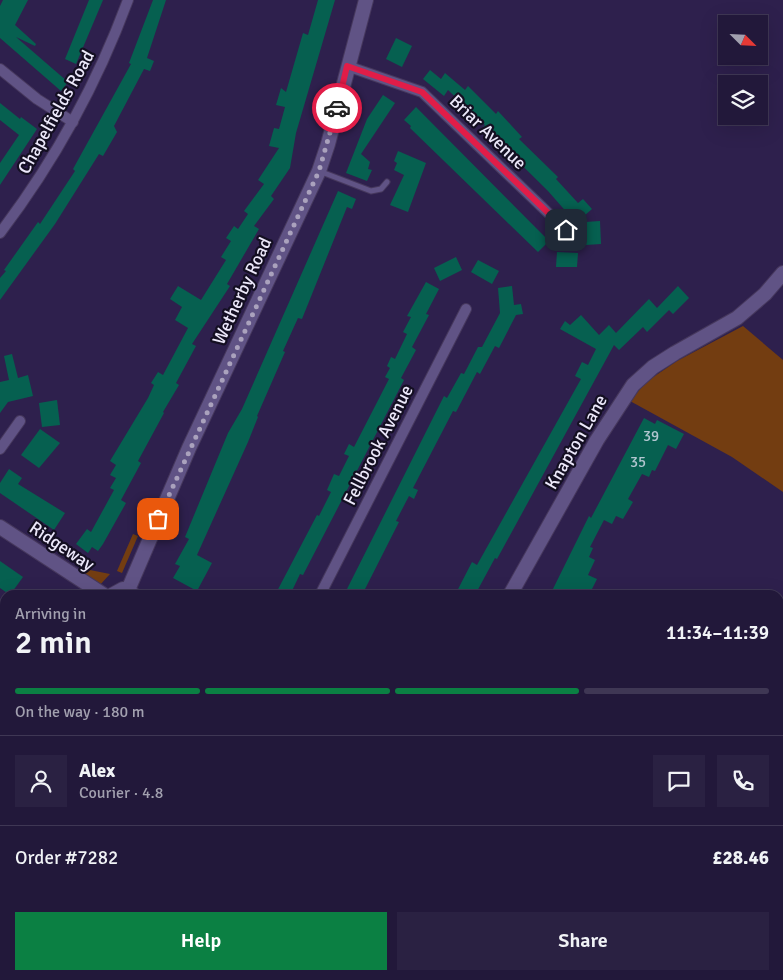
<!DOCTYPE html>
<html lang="en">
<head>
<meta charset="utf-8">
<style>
	:root { --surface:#22183a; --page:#2a2142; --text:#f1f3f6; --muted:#a2a0af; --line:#3f3754; --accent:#0b8043 }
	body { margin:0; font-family:Signika,sans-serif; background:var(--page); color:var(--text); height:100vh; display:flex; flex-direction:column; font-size:19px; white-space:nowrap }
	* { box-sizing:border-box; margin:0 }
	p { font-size:16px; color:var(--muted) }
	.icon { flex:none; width:28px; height:28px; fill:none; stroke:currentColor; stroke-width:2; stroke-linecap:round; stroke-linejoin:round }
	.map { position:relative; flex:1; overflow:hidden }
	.sheet { position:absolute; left:0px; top:590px; width:784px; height:390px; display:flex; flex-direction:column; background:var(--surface); border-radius:15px 15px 0 0; box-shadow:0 5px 20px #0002,0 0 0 1px var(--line) }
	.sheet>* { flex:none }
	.needle { width:32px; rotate:114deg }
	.buttons { position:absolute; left:718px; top:15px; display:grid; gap:10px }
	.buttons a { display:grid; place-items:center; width:50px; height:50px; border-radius:0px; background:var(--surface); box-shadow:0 5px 20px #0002,0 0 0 1px var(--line); font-size:25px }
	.pin { position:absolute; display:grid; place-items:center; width:42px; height:42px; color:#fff; margin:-21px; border-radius:10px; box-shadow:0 2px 8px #0006 }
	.courier { position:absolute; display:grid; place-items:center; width:50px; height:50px; margin:-25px; border:4px solid #e11d48; border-radius:50%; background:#fff; color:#222; box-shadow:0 1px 6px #0007 }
	.headline em { font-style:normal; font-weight:600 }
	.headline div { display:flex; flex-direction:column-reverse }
	.headline { display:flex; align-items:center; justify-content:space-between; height:85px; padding:0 15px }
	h1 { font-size:32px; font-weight:600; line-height:38px }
	.bar { display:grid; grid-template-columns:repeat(4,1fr); gap:8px 5px; align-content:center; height:60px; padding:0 15px }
	.bar i { height:6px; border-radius:4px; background:var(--line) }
	.bar .active { background:var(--accent) }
	.bar p { grid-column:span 4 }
	.line { display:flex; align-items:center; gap:12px; padding:0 15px; border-top:1px solid var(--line) }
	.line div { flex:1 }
	.round { display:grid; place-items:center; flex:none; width:52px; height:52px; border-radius:0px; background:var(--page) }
	.action { display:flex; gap:10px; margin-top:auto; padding:10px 15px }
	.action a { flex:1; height:58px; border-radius:0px; background:var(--accent); color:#fff; font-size:20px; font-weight:600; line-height:58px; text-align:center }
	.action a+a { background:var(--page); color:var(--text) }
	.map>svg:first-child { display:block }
	.green { fill:#733d11 }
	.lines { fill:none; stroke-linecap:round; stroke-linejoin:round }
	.stream { stroke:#5d651a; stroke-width:4 }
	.building { fill:#066050 }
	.lane-casing { stroke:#46385d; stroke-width:7 }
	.street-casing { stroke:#46385d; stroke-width:12 }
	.secondary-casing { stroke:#46385d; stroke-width:16 }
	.lane { stroke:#605385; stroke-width:5 }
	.street { stroke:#605385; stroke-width:10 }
	.secondary { stroke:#605385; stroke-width:14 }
	.done { stroke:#aaa2bd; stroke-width:5; stroke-dasharray:0 9 }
	.route { stroke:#e11d48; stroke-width:6 }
	.labels { text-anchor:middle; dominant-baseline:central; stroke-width:4.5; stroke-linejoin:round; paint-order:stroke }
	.number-label { font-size:15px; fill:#b2c6d0 }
	.street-label { font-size:18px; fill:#ece8fa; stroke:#140f22 }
</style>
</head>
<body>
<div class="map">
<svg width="783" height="980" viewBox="0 0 783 980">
	<rect width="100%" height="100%" fill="#2e204d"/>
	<g class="green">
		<path d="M743,326L783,360V492L732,457L630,401L646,382L677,361Z"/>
		<path d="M133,534L138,536L122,573L117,571Z"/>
		<path d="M85,569L110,574L99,586L82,574Z"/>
	</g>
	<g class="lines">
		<g class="stream">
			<path d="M0,926L5,932"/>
			<path d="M36,975L39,980"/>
		</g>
	</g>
	<g class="building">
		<path d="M3,0H28L15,25L36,44L35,46L16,37L68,82L61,91L0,38V6Z"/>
		<path d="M89,0H103L76,64L65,59Z"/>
		<path d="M153,0H166L147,58L154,61L150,71L144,69L114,126L117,132L103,156L99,154L55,224L0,300V278L6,271L4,270L38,222L40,224L75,171L73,169L131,64L129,63Z"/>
		<path d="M318,0H335L296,133L290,168L271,196L274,199L254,226L259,229L227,284L230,286L192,344L196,346L176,383L179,385L163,412L164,413L138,461L141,463L121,500L126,503L103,544L98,551L92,547L88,553L76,544L87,529L91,532L114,490L110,488L116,478L110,475L116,465L110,461L148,398L154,385L151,383L158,372L163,375L188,328L175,320L182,307L170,299L178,286L201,300L226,260L221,257L231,241L226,238L234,226L238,229L248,214L244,211L264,184L258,180L279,148L269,146L274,128L279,129L285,107L276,105L281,88L286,92L303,33L308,35Z"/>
		<path d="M396,38L412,46L402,67L386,59Z"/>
		<path d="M430,70L441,79L445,73L465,90L468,86L496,114L498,111L522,137L519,139L558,177L556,179L578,203L583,199L592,209L576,223L548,191L483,127L485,125L448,90L444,96L423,79Z"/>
		<path d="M383,95L395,103L361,154L370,162L368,169L372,170L367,181L346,173L367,119Z"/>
		<path d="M0,103L20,119L21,117L37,129L0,185V163L19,135L0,120Z"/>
		<path d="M416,107L549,241L538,252L410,128L411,126L404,120Z"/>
		<path d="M398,151L426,163L408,212L390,205L404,175L394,170L397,163L394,161Z"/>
		<path d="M338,191L356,199L352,209L347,207L302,319L298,318L283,351L285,352L257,416L258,417L248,442L197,555L212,563L197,591L173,578L180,566L175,564L189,539L185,537L228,433L242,409Z"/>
		<path d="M600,221L601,244L586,245L585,222Z"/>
		<path d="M557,252L578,253L577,267H556Z"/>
		<path d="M456,257L462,270L440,281L434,268Z"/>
		<path d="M478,260L499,271L492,284L471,272Z"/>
		<path d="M426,282L439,289L426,314L429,315L412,347L416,350L401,378L404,380L303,575L300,574L290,595H275L317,515L319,516L331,492L327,490L334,474L339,476L349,456L344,454L349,444L354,447L389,379L385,377L390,368L387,366L391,357L395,359L407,334L403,332L411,317L407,316Z"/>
		<path d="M512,286L514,305L521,304L523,314L516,315L499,348L495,346L480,374L477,372L456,412L453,411L413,488L418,490L414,499L409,496L396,521L399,522L362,595H344L444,396L447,398L461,373L464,374L478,347H482L500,313L498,288Z"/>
		<path d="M678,286L689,298L673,314L669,310L647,332L643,327L619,350L614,345L497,559L495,558L475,595H455L472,562L477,565L581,379L575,376L582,362L588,365L596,349L560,329L565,321L570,325L581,315L599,335L609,325L616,333L649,299L657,308Z"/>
		<path d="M12,354L18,378L28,375L33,396L8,402L0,413V382L9,380L4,356Z"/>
		<path d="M57,400L60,425L42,427L39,403Z"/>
		<path d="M644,418L655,424L657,420L684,434L676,449L668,445L655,471L652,470L649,477L642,474L628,499L633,502L623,519L616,516L612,524L604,520L590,547L593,548L589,557L595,560L588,575L597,579L589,595H550L589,516L591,518Z"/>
		<path d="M40,429L60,443L39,468L21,455Z"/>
		<path d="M9,469L22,478L18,484L65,513L54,530L0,493V483Z"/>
		<path d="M0,561L23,577L10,595L0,588Z"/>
	</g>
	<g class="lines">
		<defs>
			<g id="lane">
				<path d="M319,171L371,191L381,189L387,182"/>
				<path d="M312,980L314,975"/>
			</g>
			<g id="street">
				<path d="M347,66L422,92L566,230"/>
				<path d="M0,69L37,99L73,122"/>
				<path d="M0,233C54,162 97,84 128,0"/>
				<path d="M0,449L20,421"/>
				<path d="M320,595L466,309"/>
				<path d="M779,802L783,793"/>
				<path d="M260,975L269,980"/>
				<path d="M484,980L486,975"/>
			</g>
			<g id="secondary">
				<path d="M0,527L104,595"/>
				<path d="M128,590L189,448L319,171L328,144L366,0"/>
				<path d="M112,595L123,589L134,595"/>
				<path d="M510,595L597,440L633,385L653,367L675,353L737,318L765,294L783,273"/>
				<path d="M0,732L5,728"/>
				<path d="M779,944L783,947"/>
			</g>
		</defs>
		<use href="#lane" class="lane-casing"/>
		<use href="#street" class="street-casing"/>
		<use href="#secondary" class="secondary-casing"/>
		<use href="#lane" class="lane"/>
		<use href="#street" class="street"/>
		<use href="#secondary" class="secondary"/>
	</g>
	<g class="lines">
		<path class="done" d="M158,519L319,171L337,108"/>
		<path class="route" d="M337,108L347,66L422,92L566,230"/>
	</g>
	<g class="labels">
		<g class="number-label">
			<text x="651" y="436">39</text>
			<text x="638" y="462">35</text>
		</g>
		<g class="street-label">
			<text transform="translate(56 112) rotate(-61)">Chapelfields Road</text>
			<text transform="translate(488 132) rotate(44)">Briar Avenue</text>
			<text transform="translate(242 291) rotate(-65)">Wetherby Road</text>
			<text transform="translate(576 442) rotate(-60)">Knapton Lane</text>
			<text transform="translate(378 445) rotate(-63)">Fellbrook Avenue</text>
			<text transform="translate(62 546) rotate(34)">Ridgeway</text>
		</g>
	</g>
</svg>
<div class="buttons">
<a><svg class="needle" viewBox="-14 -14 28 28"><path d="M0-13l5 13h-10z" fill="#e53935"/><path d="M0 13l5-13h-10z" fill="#a2a0af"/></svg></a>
<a><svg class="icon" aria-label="layers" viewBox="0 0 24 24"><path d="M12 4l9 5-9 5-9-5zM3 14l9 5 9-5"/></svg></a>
</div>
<div class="pin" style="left:158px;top:519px;background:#ea580c"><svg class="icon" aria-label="bag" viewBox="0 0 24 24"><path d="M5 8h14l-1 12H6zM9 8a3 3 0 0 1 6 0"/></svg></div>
<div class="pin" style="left:566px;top:230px;background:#1f2937"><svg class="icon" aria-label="home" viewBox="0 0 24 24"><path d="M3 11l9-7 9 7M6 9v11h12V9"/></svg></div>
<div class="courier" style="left:337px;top:108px"><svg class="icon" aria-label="car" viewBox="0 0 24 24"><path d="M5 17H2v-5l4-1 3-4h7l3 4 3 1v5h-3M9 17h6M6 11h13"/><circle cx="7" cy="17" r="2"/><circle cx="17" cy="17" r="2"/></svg></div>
<section class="sheet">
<div class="headline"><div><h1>2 min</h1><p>Arriving in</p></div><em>11:34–11:39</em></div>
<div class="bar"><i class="active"></i><i class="active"></i><i class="active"></i><i></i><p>On the way · 180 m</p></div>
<div class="line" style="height:90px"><a class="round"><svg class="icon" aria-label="person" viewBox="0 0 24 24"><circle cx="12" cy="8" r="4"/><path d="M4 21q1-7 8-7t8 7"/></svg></a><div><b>Alex</b><p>Courier · 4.8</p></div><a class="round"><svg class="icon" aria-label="chat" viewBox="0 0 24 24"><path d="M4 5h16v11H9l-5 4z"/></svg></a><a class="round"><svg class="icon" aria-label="phone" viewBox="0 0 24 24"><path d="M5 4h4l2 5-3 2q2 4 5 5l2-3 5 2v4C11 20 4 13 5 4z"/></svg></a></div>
<div class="line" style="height:65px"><div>Order #7282</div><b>£28.46</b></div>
<div class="action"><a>Help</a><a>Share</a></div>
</section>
</div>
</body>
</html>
